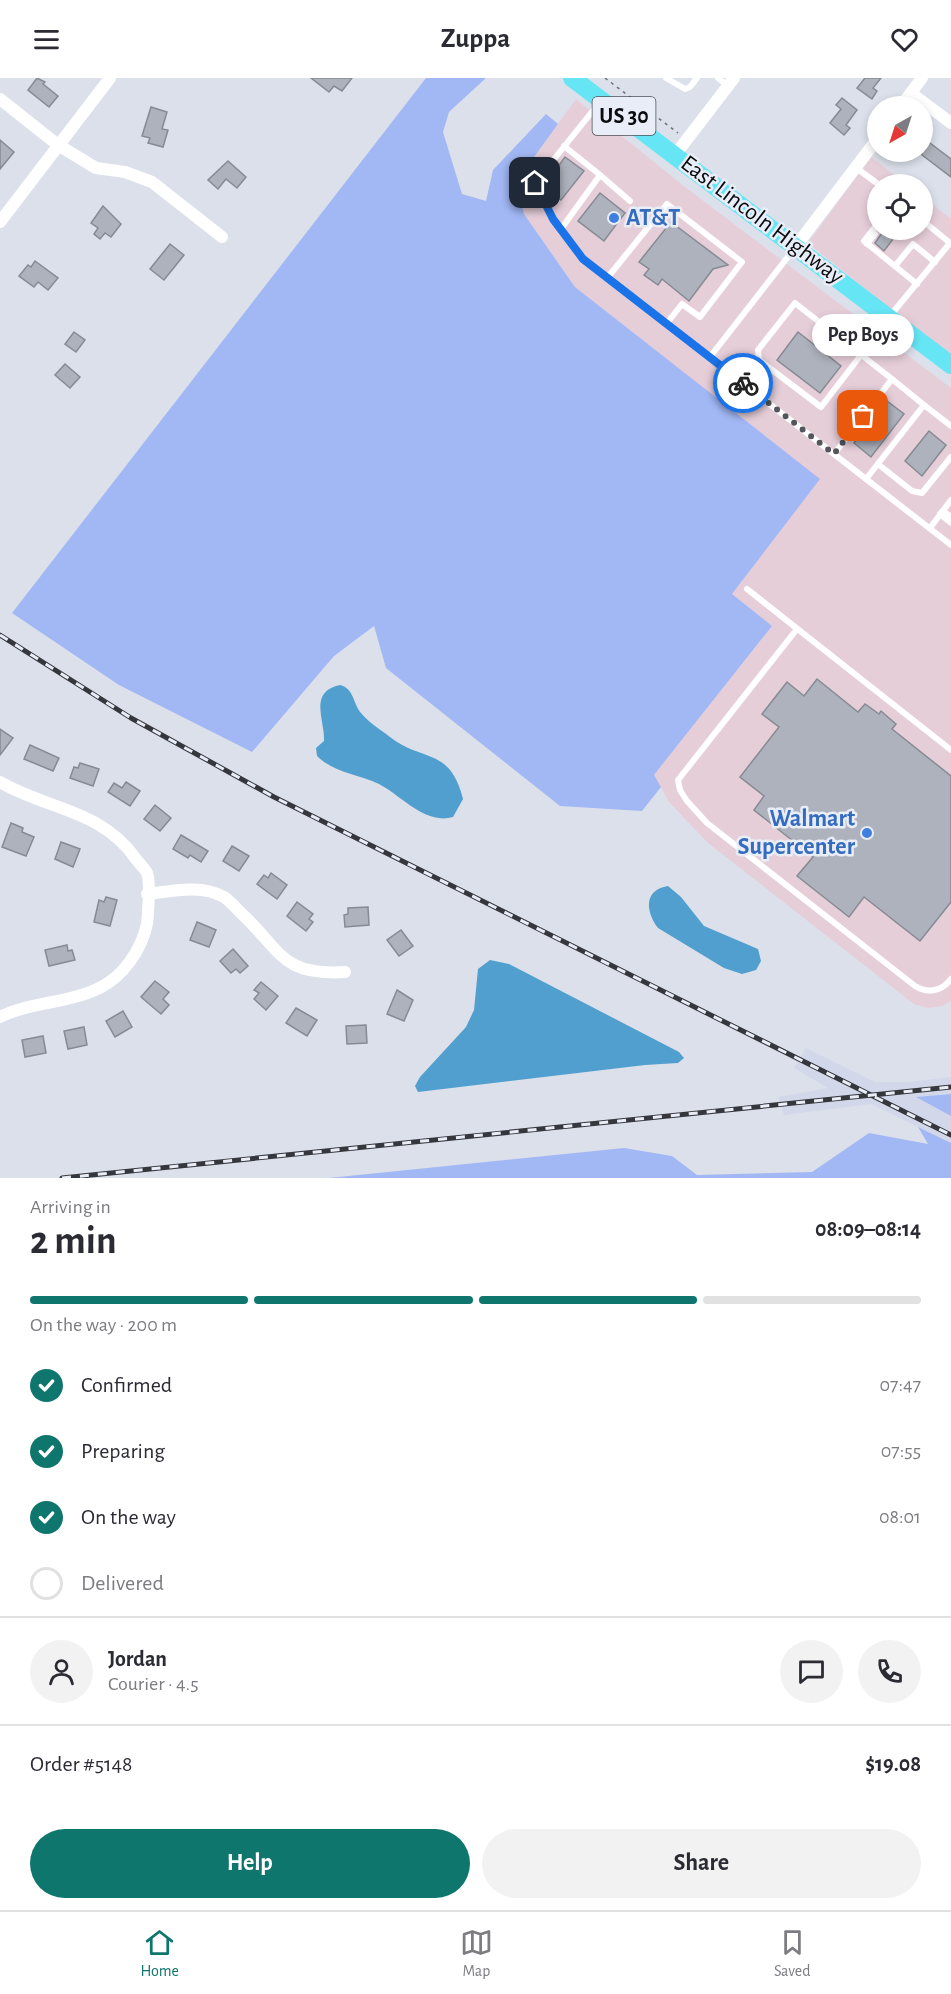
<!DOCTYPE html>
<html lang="en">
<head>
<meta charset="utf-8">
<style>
	:root { --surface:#fff; --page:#f2f2f3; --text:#2b2b33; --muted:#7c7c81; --line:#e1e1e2; --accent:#0f766e }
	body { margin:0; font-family:"Alegreya Sans",sans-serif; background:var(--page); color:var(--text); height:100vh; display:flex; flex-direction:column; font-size:22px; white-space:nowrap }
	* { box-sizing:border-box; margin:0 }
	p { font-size:20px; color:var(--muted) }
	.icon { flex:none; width:33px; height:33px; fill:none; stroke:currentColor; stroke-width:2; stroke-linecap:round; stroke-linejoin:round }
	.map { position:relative; height:1100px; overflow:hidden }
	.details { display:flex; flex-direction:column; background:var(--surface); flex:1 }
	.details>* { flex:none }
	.needle { width:39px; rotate:219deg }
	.fabs { position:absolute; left:867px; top:18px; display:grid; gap:12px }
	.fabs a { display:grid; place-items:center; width:66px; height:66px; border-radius:50%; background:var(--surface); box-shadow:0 3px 9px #0003; font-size:30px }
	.pin { position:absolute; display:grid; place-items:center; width:51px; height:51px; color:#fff; margin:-26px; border-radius:12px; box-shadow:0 3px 9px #0006 }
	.courier { position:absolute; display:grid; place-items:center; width:60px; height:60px; margin:-30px; border:4px solid #1a73e8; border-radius:50%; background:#fff; color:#222; box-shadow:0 2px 8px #0007 }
	.bubble { position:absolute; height:42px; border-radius:21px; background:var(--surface); box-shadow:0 3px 9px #0003; font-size:20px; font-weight:600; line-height:42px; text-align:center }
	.headline em { font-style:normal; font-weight:600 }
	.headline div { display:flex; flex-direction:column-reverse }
	.headline { display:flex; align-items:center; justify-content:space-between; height:102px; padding:0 30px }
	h1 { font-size:39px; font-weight:600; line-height:45px }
	.bar { display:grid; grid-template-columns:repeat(4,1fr); gap:9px 6px; align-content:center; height:72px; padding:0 30px }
	.bar i { height:8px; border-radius:4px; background:var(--line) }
	.bar .on { background:var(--accent) }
	.bar p { grid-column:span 4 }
	.line { display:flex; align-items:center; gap:15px; padding:0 30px; border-top:2px solid var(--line) }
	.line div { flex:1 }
	.round { display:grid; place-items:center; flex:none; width:63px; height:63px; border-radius:32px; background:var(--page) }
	ol { padding:0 30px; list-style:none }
	li { display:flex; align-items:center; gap:18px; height:66px }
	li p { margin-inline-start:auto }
	li .icon { padding:6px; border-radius:50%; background:var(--accent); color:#fff; stroke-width:4 }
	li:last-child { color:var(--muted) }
	li i { width:33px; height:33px; border:3px solid var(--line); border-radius:50% }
	.action { display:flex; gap:12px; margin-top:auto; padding:12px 30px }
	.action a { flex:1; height:69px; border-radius:36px; background:var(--accent); color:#fff; font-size:24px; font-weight:600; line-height:69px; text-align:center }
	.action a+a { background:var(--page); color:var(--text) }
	header { display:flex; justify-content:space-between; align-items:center; height:78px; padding:0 30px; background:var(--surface); font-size:27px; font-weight:600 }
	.dock { display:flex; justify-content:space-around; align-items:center; height:84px; border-top:2px solid var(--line); background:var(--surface); font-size:16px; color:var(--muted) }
	.dock a { display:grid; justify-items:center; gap:3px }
	.dock .on { color:var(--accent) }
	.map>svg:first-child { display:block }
	.commercial { fill:#e6ced9 }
	.built { fill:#d2d8ea }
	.green { fill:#a2b8f5 }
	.water { fill:#519fce }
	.building { fill:#aeb2bc; stroke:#868a93; stroke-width:1.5 }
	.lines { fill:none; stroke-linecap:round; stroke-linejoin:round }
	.path { stroke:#6c7076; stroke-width:1.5; stroke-dasharray:3 4.5; stroke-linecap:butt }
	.service { stroke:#fff; stroke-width:6 }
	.minor { stroke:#fff; stroke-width:12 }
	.primary { stroke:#66e5f5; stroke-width:18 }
	.rail-casing { stroke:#35373c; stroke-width:5 }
	.rail { stroke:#e9edf7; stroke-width:3; stroke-dasharray:9; stroke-linecap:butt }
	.done { stroke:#53565c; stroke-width:6; stroke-dasharray:0 10.8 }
	.route { stroke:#1a73e8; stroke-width:8 }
	.shop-dot { fill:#3f7fe0; stroke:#e9edf7; stroke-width:2 }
	.labels { text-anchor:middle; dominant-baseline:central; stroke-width:5; stroke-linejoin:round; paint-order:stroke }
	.shield { fill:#e9edf7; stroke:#4d5055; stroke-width:1.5 }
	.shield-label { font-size:22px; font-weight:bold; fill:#0a0c0f }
	.shop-label { font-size:24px; font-weight:bold; fill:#366cbe; stroke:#e9edf7; text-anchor:start }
	.street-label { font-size:24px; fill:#0a0c0f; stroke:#e9edf7 }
</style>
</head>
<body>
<header><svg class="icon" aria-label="menu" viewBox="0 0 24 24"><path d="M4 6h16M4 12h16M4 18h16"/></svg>Zuppa<svg class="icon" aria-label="heart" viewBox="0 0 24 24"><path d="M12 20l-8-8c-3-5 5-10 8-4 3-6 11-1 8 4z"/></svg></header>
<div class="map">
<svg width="951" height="1100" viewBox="0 0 951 1100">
	<rect width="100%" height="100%" fill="#dbe0ea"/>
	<g class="commercial">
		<path d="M576,21L685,109L951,310V923L943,928L928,930L914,926L708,765L669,724L654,697L772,548L732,516L819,401L575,209L524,136L516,104Z"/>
		<path d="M871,79L906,106H878V152H922L923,119L951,141V279L808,165Z"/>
	</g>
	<path class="built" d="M806,970L875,1004H908L951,999V1016L917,1019L951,1038V1065L871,1026L784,1037L778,1019L828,1010L794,990Z"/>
	<g class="green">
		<path d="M426,0H486L449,34L443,54L462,116L486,123L493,92L546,36L558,46L516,104L524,136L575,209L820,401L732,516L772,548L654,697L661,709L642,733L560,728L386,590L374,548L334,578L252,674L119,607L12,535Z"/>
		<path d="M951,1016V1038L916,1019Z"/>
		<path d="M918,1049L951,1065V1100H329L624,1070L672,1078L697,1097L812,1094L869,1055L928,1066Z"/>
	</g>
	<g class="water">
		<path d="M340,607C354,610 353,626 361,635C368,644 381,652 390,659C424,685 450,669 463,721L453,739C425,747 402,718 379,706C358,696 334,695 317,678L316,670L324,663C325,642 308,614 340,607Z"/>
		<path d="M668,808L681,819L704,848L758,871L761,883L756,892L742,896L724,890L658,850C646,834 643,812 668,808Z"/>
		<path d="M490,882L509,886L679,974L684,980L678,985L645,987L418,1014L415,1008L420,999L466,949L474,932L478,891Z"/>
	</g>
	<g class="building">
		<path d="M37,0L45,4L43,6L58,18L49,29L28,12Z"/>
		<path d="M311,0H352L342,13L334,8L329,14Z"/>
		<path d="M865,0H881L873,10L877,13L872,21L857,10Z"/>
		<path d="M842,20L857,32L846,47L850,50L844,57L830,45L841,31L836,27Z"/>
		<path d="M151,29L167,34L162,51L168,52L163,69L148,65L150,60L142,58Z"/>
		<path d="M922,59L951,81V99L922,77Z"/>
		<path d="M0,62L14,74L0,91Z"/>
		<path d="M565,79L584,93L561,122L543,109Z"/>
		<path d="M228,83L246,99L237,110L226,101L218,111L208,102Z"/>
		<path d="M600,115L625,135L604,163L578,143Z"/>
		<path d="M103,128L121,146L111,159L105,155L100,161L94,156L98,150L91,145Z"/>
		<path d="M671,144L728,187L713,191L689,223L662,201L658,207L644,197L649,191L639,184Z"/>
		<path d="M884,152H900L884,173L875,165Z"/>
		<path d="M170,166L184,177L164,202L150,191Z"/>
		<path d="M35,183L58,200L48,212L38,204L34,209L19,198L28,187L31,189Z"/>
		<path d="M74,254L85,262L76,274L65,266Z"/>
		<path d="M798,254L841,288L820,315L777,282Z"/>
		<path d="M65,286L80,299L70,310L55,297Z"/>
		<path d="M887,323L904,336L871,379L854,365Z"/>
		<path d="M929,353L946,367L922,398L905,383Z"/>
		<path d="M817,601L858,634L865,626L879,636L881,633L896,646L892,651L951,698V824L920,863L864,819L849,839L797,798L813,779L754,732L764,718L740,699L779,649L762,636L787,604L804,618Z"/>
		<path d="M0,651L13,660L0,677Z"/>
		<path d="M30,667L59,680L53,693L24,681Z"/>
		<path d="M80,685L99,691L93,708L70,700L74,689L78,690Z"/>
		<path d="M126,704L140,713L130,728L108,714L114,705L122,710Z"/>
		<path d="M155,727L171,740L160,753L144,741Z"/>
		<path d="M11,745L23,750L22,754L34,759L26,778L2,769Z"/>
		<path d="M181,757L208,773L201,784L190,777L188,780L173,771Z"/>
		<path d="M61,764L80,771L73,789L55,781Z"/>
		<path d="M232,768L249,778L239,793L223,783Z"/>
		<path d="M271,795L287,807L277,821L257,806L264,797L268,800Z"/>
		<path d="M106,819L117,822L110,848L94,844L99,822L104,824Z"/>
		<path d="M297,824L313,836L309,841L313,844L306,853L287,838Z"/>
		<path d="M368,829L369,847L345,849L344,837L348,836V830Z"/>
		<path d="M197,844L216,852L209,869L190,862Z"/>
		<path d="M401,852L413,868L399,878L387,862Z"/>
		<path d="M67,867L68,873L72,872L75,882L49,888L45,872Z"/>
		<path d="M233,871L248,888L240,895L236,891L231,895L220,883Z"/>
		<path d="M155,903L169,914L163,921L169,927L161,936L141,919Z"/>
		<path d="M261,904L278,918L266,932L254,921L259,915L254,912Z"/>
		<path d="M397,912L413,922L404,943L387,936Z"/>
		<path d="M296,930L317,942L307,958L286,945Z"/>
		<path d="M123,933L132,949L115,959L106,943Z"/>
		<path d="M366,947L367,965L347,966L346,948Z"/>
		<path d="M84,949L87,967L68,971L64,953Z"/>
		<path d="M43,958L46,975L25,979L22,962Z"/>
	</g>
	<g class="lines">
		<path class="path" d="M605,0L678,55"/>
		<g class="service">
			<path d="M666,0L685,11L690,9L697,0"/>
			<path d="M718,0L728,8"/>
			<path d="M599,25L535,105L553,141L583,181L951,467"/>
			<path d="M855,89L878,106"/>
			<path d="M600,97L630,123"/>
			<path d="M878,145L864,163L917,206"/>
			<path d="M561,151L600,97L564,68"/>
			<path d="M867,166L875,156"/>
			<path d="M895,188L913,166L935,184"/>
			<path d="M608,199L667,126L742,184L700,239L682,226L667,245"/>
			<path d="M890,238L950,165L922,142"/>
			<path d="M710,279L794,171"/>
			<path d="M759,282L821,329L861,277"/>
			<path d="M742,304L759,282L758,272L795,225L892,301"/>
			<path d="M834,376L892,301L924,327"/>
			<path d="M878,386L912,413L922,415L951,379"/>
			<path d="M866,401L924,327L951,348"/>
			<path d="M943,433L951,439"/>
			<path d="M940,436L951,445"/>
			<path d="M930,450L951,422"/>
			<path d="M747,511L951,672"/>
			<path d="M797,551L678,702L680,712L687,723L707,745L915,908C928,916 942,913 951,901"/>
		</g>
		<g class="minor">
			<path d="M911,15L951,45"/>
			<path d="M0,21L58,67L96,90L125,94L152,104L222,159"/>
			<path d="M901,28L922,0"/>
			<path d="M675,77L734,0"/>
			<path d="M0,144L110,0"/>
			<path d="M796,168L878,60"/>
			<path d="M0,704C48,732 101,731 136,781C139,785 145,791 147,795C151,806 148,825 148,836C147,862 129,891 108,905C76,926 34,922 0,939"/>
			<path d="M147,816C172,813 202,806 224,819C230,823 236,830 241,835C282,873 281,898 345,894"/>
		</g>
		<path class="primary" d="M572,0L951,287"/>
		<defs>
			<g id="rail">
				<path d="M0,557L131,640L274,719L951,1057"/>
				<path d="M62,1100L951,1009"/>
			</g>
		</defs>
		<use href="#rail" class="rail-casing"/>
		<use href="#rail" class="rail"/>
	</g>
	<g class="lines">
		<path class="done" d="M743,305L834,376L863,338"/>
		<path class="route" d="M535,105L553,141L583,181L743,305"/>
	</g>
	<g class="shop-dot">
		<circle cx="614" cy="140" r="6"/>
		<circle cx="867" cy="755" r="6"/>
	</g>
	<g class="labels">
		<rect class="shield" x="592.5" y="19" width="63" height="38" rx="4.5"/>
		<g class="shield-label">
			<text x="624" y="38">US 30</text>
		</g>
		<g class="shop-label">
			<text x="626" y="140">AT&amp;T</text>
			<text x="855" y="741" text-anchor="end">Walmart<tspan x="855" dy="28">Supercenter</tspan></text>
		</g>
		<g class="street-label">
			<text transform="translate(762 142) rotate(37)">East Lincoln Highway</text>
		</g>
	</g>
</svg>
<div class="fabs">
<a><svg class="needle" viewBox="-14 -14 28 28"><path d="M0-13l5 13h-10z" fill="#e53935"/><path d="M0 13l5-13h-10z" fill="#7c7c81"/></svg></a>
<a><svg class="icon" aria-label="locate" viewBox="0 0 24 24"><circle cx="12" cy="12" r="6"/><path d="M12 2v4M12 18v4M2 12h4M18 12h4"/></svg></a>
</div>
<div class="pin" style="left:863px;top:338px;background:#ea580c"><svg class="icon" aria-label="bag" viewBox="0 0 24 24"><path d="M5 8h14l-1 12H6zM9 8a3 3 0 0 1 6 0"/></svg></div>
<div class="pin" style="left:535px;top:105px;background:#1f2937"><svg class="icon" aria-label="home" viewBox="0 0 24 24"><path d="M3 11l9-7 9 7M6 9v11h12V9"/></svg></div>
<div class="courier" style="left:743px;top:305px"><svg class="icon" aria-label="bike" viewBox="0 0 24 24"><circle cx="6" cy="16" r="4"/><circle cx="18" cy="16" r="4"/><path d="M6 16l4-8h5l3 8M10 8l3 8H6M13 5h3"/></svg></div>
<div class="bubble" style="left:812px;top:236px;width:102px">Pep Boys</div>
</div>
<section class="details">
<div class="headline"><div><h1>2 min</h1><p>Arriving in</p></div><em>08:09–08:14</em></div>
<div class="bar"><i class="on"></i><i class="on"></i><i class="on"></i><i></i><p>On the way · 200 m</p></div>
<ol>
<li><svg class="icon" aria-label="check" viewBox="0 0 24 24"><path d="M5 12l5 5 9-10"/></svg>Confirmed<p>07:47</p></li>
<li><svg class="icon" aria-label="check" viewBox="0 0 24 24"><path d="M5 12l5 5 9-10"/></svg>Preparing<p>07:55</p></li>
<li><svg class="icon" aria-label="check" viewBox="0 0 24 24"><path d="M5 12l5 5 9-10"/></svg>On the way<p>08:01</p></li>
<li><i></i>Delivered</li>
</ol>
<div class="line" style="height:108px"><a class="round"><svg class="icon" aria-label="person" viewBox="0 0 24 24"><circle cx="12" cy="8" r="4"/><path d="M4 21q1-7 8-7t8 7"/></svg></a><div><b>Jordan</b><p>Courier · 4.5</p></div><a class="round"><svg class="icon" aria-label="chat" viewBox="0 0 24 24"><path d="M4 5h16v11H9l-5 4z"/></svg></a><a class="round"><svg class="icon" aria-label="phone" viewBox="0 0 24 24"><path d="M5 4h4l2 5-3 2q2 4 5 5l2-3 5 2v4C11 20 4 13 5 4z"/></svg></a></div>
<div class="line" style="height:78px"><div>Order #5148</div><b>$19.08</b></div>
<div class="action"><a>Help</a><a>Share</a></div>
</section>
<nav class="dock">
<a class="on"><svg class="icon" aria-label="home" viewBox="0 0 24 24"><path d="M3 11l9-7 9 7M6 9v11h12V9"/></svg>Home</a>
<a><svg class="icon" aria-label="map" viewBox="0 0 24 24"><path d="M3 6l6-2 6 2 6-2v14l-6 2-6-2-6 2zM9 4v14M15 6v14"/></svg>Map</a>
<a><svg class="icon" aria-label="saved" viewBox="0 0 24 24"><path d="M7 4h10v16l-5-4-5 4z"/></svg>Saved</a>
</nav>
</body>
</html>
